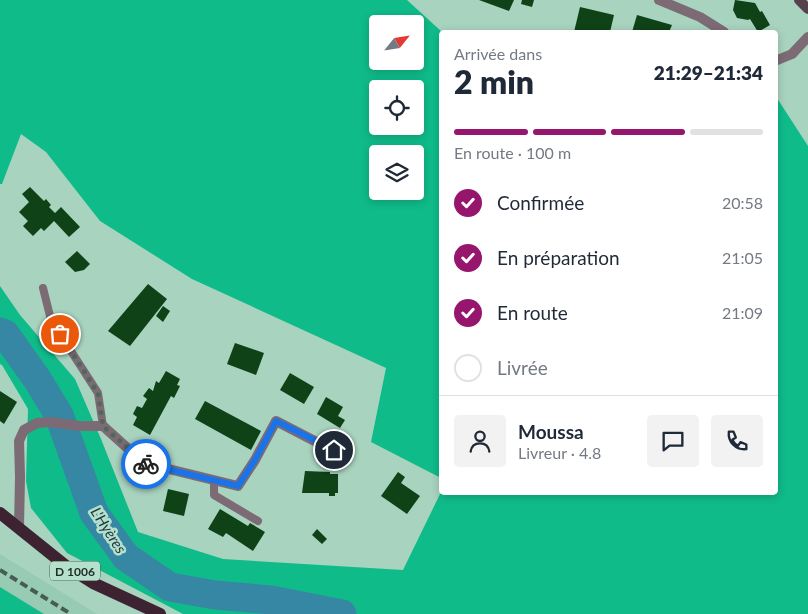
<!DOCTYPE html>
<html lang="fr">
<head>
<meta charset="utf-8">
<style>
	:root { --surface:#fff; --page:#f2f2f3; --text:#1f2937; --muted:#747a83; --line:#e0e1e3; --accent:#96156d }
	body { margin:0; font-family:Lato,sans-serif; background:var(--page); color:var(--text); height:100vh; display:flex; flex-direction:column; font-size:19px; white-space:nowrap }
	* { box-sizing:border-box; margin:0 }
	p { font-size:16px; color:var(--muted) }
	.icon { flex:none; width:28px; height:28px; fill:none; stroke:currentColor; stroke-width:2; stroke-linecap:round; stroke-linejoin:round }
	.map { position:relative; flex:1; overflow:hidden }
	.side { position:absolute; left:439px; top:30px; width:339px; height:465px; display:flex; flex-direction:column; background:var(--surface); border-radius:5px; box-shadow:0 2px 8px #0003 }
	.side>* { flex:none }
	.needle { width:32px; rotate:60deg }
	.tools { position:absolute; left:369px; top:15px; display:grid; gap:10px }
	.tools a { display:grid; place-items:center; width:55px; height:55px; border-radius:5px; background:var(--surface); box-shadow:0 2px 8px #0003; font-size:25px }
	.pin { position:absolute; display:grid; place-items:center; width:42px; height:42px; color:#fff; margin:-21px; border:2px solid #fff; border-radius:50%; box-shadow:0 1px 5px #0007 }
	.courier { position:absolute; display:grid; place-items:center; width:50px; height:50px; margin:-25px; border:4px solid #1a73e8; border-radius:50%; background:#fff; color:#222; box-shadow:0 1px 6px #0007 }
	.headline em { font-style:normal; font-weight:800 }
	.headline div { display:flex; flex-direction:column-reverse }
	.headline { display:flex; align-items:center; justify-content:space-between; height:85px; padding:0 15px }
	h1 { font-size:32px; font-weight:800; line-height:38px }
	.bar { display:grid; grid-template-columns:repeat(4,1fr); gap:8px 5px; align-content:center; height:60px; padding:0 15px }
	.bar i { height:6px; border-radius:4px; background:var(--line) }
	.bar .active { background:var(--accent) }
	.bar p { grid-column:span 4 }
	.line { display:flex; align-items:center; gap:12px; padding:0 15px; border-top:1px solid var(--line) }
	.line div { flex:1 }
	.round { display:grid; place-items:center; flex:none; width:52px; height:52px; border-radius:5px; background:var(--page) }
	ol { padding:0 15px; list-style:none }
	li { display:flex; align-items:center; gap:15px; height:55px }
	li p { margin-inline-start:auto }
	li .icon { padding:5px; border-radius:50%; background:var(--accent); color:#fff; stroke-width:4 }
	li:last-child { color:var(--muted) }
	li i { width:28px; height:28px; border:2px solid var(--line); border-radius:50% }
	.map>svg:first-child { display:block }
	.built { fill:#98cbb3 }
	.green { fill:#0fbb89; fill-rule:evenodd }
	.lines { fill:none; stroke-linecap:round; stroke-linejoin:round }
	.river { stroke:#3687a4; stroke-width:29 }
	.building { fill:#0f4216 }
	.lane { stroke:#7c6b74; stroke-width:8 }
	.street { stroke:#7c6b74; stroke-width:10 }
	.secondary { stroke:#57414d; stroke-width:10 }
	.primary { stroke:#3d2332; stroke-width:12 }
	.rail { stroke:#455d52; stroke-width:4; stroke-dasharray:8 4; stroke-linecap:butt }
	.done { stroke:#4e685c; stroke-width:5; stroke-dasharray:0 9 }
	.route { stroke:#1a73e8; stroke-width:6 }
	.labels { text-anchor:middle; dominant-baseline:central; stroke-width:5; stroke-linejoin:round; paint-order:stroke }
	.shield { fill:#b4e0cc; stroke:#4a6358; stroke-width:1 }
	.shield-label { font-size:12px; font-weight:bold; fill:#1d2e27 }
	.water-label { font-size:15px; font-style:italic; fill:#1f3842; stroke:#b4e0cc }
</style>
</head>
<body>
<div class="map">
<svg width="808" height="614" viewBox="0 0 808 614">
	<rect width="100%" height="100%" fill="#a8d3bf"/>
	<path class="built" d="M0,554L97,614H44L0,587Z"/>
	<g class="green">
		<path d="M0,0H407L442,32L441,478L371,442L386,368L192,279L100,221L46,152L21,134L2,184H0ZM378,24H415V61H378ZM378,89H415V126H378ZM378,154H415V191H378Z"/>
		<path d="M775,95L808,146V614H183L67,553L31,508L26,481L28,409L2,365L0,364V286L20,315L75,379L101,439L138,532L223,559L403,570L441,492H775Z"/>
		<path d="M0,587L44,614H0Z"/>
	</g>
	<g class="lines">
		<path class="river" d="M0,332L5,334L37,379L59,415L94,513L126,557L170,587L215,595L271,600L342,614"/>
	</g>
	<g class="building">
		<path d="M479,0H514L509,11Z"/>
		<path d="M522,0H534L532,7L521,4Z"/>
		<path d="M735,0L755,3L760,12L762,11L770,25L758,32L750,19L748,20L737,18L733,10Z"/>
		<path d="M580,7L614,15L610,32H574Z"/>
		<path d="M637,15L672,25L669,32H632Z"/>
		<path d="M30,187L44,201L46,199L51,205L49,207L55,213L61,207L80,227L69,237L54,221L44,231L41,228L33,236L23,226L28,221L19,212L29,202L22,194Z"/>
		<path d="M77,251L90,264L84,270L75,272L65,262Z"/>
		<path d="M148,284L167,299L130,346L108,331Z"/>
		<path d="M163,306L170,311L163,322L156,316Z"/>
		<path d="M235,343L264,353L256,375L227,364Z"/>
		<path d="M166,371L180,379L177,385L180,386L174,398L171,396L150,435L133,425L137,417L133,414L137,406L142,408L147,399L143,396L149,388L153,391L156,381L159,383Z"/>
		<path d="M290,373L314,387L304,404L280,390Z"/>
		<path d="M0,391L17,402L4,424L0,421Z"/>
		<path d="M326,397L343,407L338,416L345,420L340,428L317,414Z"/>
		<path d="M205,401L261,431L251,450L195,419Z"/>
		<path d="M305,471L330,472V474H338V493H335V496H329V493H302Z"/>
		<path d="M398,472L405,477L401,483L420,496L407,514L381,496Z"/>
		<path d="M168,489L189,494L184,516L163,511Z"/>
		<path d="M220,509L248,526L250,523L265,532L253,551L226,533L223,537L208,529Z"/>
		<path d="M317,529L327,539L322,544L312,535Z"/>
	</g>
	<g class="lines">
		<g class="lane">
			<path d="M43,288L51,320L98,393L103,426"/>
			<path d="M214,481V495L258,521"/>
		</g>
		<g class="street">
			<path d="M659,0L700,17L724,32"/>
			<path d="M775,61L792,54L808,37"/>
			<path d="M19,528L20,477L19,441L24,430L37,423L50,422L80,426H103L144,463L238,486L255,460L276,421L334,451"/>
		</g>
		<path class="secondary" d="M799,0L808,9"/>
		<path class="primary" d="M0,513L66,566L93,583L160,614"/>
		<path class="rail" d="M0,570L71,614"/>
	</g>
	<g class="lines">
		<path class="done" d="M60,334L98,393L103,426L146,464"/>
		<path class="route" d="M146,464L238,486L255,460L276,421L334,450"/>
	</g>
	<g class="labels">
		<rect class="shield" x="50" y="561.5" width="50" height="19" rx="4"/>
		<g class="shield-label">
			<text x="75" y="571">D 1006</text>
		</g>
		<g class="water-label">
			<text transform="translate(109 530) rotate(57)">L'Hyères</text>
		</g>
	</g>
</svg>
<div class="tools">
<a><svg class="needle" viewBox="-14 -14 28 28"><path d="M0-13l5 13h-10z" fill="#e53935"/><path d="M0 13l5-13h-10z" fill="#747a83"/></svg></a>
<a><svg class="icon" aria-label="locate" viewBox="0 0 24 24"><circle cx="12" cy="12" r="6"/><path d="M12 2v4M12 18v4M2 12h4M18 12h4"/></svg></a>
<a><svg class="icon" aria-label="layers" viewBox="0 0 24 24"><path d="M12 4l9 5-9 5-9-5zM3 14l9 5 9-5"/></svg></a>
</div>
<div class="pin" style="left:60px;top:334px;background:#ea580c"><svg class="icon" aria-label="bag" viewBox="0 0 24 24"><path d="M5 8h14l-1 12H6zM9 8a3 3 0 0 1 6 0"/></svg></div>
<div class="pin" style="left:334px;top:450px;background:#1f2937"><svg class="icon" aria-label="home" viewBox="0 0 24 24"><path d="M3 11l9-7 9 7M6 9v11h12V9"/></svg></div>
<div class="courier" style="left:146px;top:464px"><svg class="icon" aria-label="bike" viewBox="0 0 24 24"><circle cx="6" cy="16" r="4"/><circle cx="18" cy="16" r="4"/><path d="M6 16l4-8h5l3 8M10 8l3 8H6M13 5h3"/></svg></div>
<section class="side">
<div class="headline"><div><h1>2 min</h1><p>Arrivée dans</p></div><em>21:29–21:34</em></div>
<div class="bar"><i class="active"></i><i class="active"></i><i class="active"></i><i></i><p>En route · 100 m</p></div>
<ol>
<li><svg class="icon" aria-label="check" viewBox="0 0 24 24"><path d="M5 12l5 5 9-10"/></svg>Confirmée<p>20:58</p></li>
<li><svg class="icon" aria-label="check" viewBox="0 0 24 24"><path d="M5 12l5 5 9-10"/></svg>En préparation<p>21:05</p></li>
<li><svg class="icon" aria-label="check" viewBox="0 0 24 24"><path d="M5 12l5 5 9-10"/></svg>En route<p>21:09</p></li>
<li><i></i>Livrée</li>
</ol>
<div class="line" style="height:90px"><a class="round"><svg class="icon" aria-label="person" viewBox="0 0 24 24"><circle cx="12" cy="8" r="4"/><path d="M4 21q1-7 8-7t8 7"/></svg></a><div><b>Moussa</b><p>Livreur · 4.8</p></div><a class="round"><svg class="icon" aria-label="chat" viewBox="0 0 24 24"><path d="M4 5h16v11H9l-5 4z"/></svg></a><a class="round"><svg class="icon" aria-label="phone" viewBox="0 0 24 24"><path d="M5 4h4l2 5-3 2q2 4 5 5l2-3 5 2v4C11 20 4 13 5 4z"/></svg></a></div>
</section>
</div>
</body>
</html>
